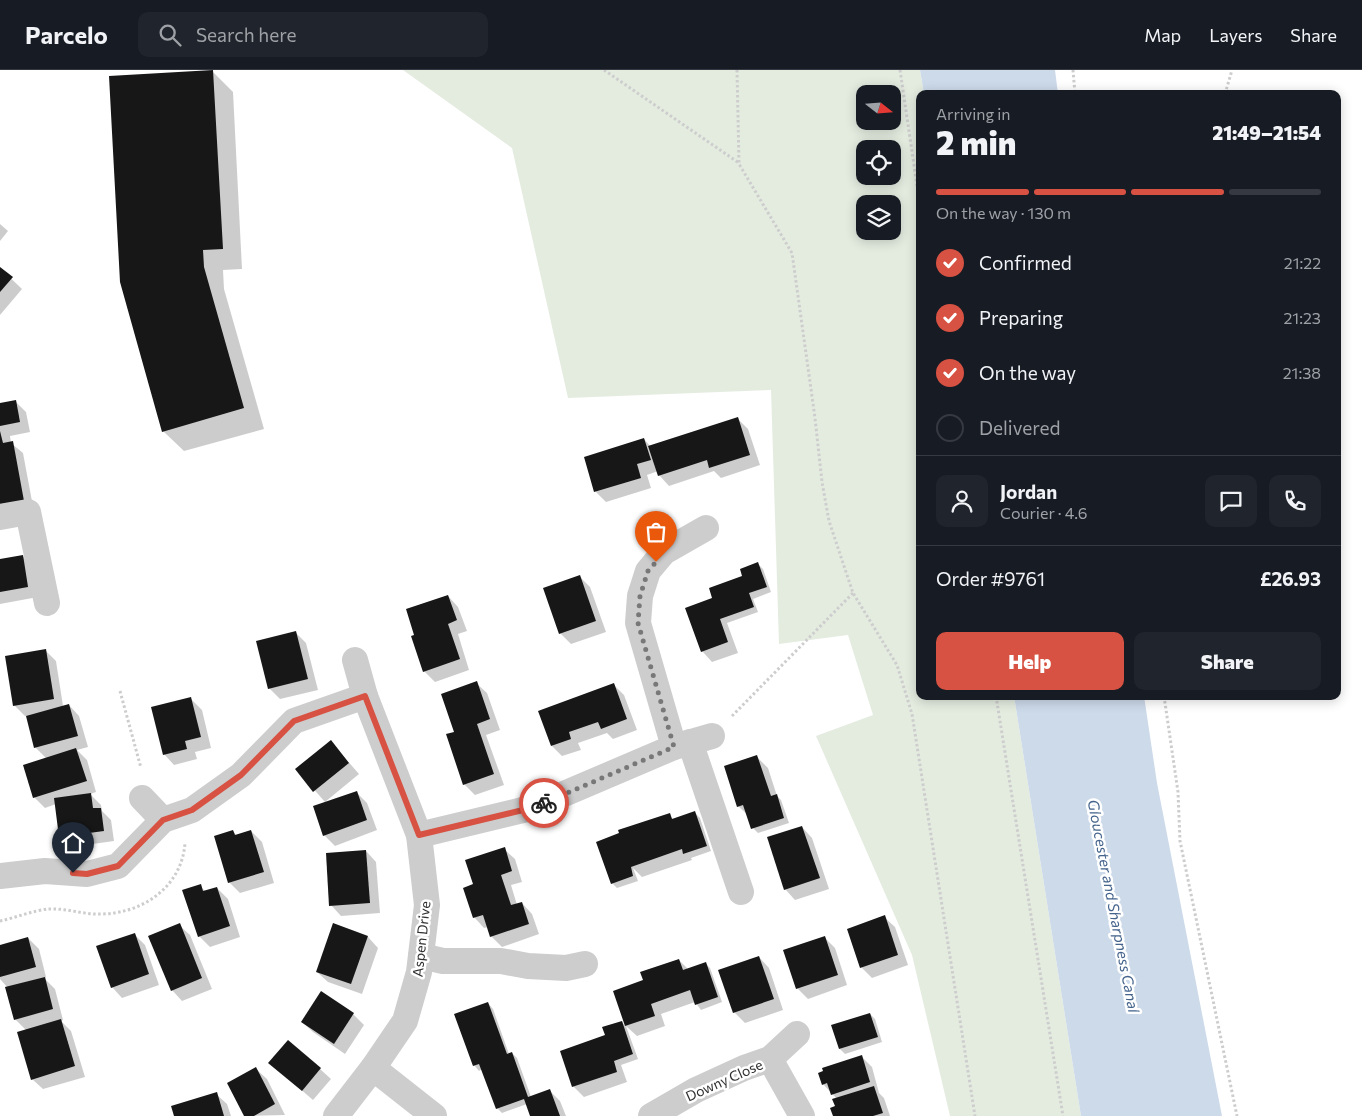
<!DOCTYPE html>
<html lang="en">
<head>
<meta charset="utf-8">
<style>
	:root { --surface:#171b24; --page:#20242c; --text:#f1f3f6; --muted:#9ea1a6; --line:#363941; --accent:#d75242 }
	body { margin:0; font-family:Commissioner,sans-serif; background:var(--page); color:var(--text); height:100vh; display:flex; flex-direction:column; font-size:19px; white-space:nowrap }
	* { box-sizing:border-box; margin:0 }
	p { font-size:16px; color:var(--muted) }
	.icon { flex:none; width:28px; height:28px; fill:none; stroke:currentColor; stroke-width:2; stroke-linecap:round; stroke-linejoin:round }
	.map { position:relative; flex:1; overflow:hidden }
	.sheet { position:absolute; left:916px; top:20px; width:425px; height:610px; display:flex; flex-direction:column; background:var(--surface); border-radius:10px; box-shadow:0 2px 12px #0003 }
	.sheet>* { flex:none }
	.needle { width:32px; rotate:107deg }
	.fabs { position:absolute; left:856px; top:15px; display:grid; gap:10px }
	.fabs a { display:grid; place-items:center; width:45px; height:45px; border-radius:10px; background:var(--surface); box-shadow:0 2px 12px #0003; font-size:25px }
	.pin { position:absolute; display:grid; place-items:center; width:42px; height:42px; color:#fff; margin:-51px -21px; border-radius:50% 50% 50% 0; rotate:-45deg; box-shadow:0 0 5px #0007 }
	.pin .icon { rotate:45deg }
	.courier { position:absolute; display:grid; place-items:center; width:50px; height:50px; margin:-25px; border:4px solid #d75242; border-radius:50%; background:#fff; color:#222; box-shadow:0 1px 6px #0007 }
	.overview em { font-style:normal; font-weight:800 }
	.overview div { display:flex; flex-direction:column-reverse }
	.overview { display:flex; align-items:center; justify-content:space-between; height:85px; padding:0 20px }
	h1 { font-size:32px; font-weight:800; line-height:38px }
	.bar { display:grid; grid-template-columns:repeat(4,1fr); gap:8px 5px; align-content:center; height:60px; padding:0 20px }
	.bar i { height:6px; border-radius:4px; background:var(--line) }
	.bar .active { background:var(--accent) }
	.bar p { grid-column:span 4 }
	.line { display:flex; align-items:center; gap:12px; padding:0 20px; border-top:1px solid var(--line) }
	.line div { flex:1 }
	.round { display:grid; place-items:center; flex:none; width:52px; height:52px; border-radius:10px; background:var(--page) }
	ol { padding:0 20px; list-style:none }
	li { display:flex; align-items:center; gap:15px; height:55px }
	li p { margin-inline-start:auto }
	li .icon { padding:5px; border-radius:50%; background:var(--accent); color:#fff; stroke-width:4 }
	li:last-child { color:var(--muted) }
	li i { width:28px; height:28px; border:2px solid var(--line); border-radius:50% }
	.cta { display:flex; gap:10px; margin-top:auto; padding:10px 20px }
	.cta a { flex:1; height:58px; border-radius:10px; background:var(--accent); color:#fff; font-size:20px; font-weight:800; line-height:58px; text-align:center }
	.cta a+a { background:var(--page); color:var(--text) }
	header { display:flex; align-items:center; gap:30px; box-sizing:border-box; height:70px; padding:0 25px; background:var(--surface); border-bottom:1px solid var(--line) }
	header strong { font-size:24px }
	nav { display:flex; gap:28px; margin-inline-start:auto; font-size:18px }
	.search { width:350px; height:45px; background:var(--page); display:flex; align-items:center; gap:12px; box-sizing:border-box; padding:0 18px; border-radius:10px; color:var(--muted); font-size:19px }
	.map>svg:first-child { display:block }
	.green { fill:#e4ece0; fill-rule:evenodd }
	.water { fill:#cddaea }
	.shadow { fill:#0003 }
	.building { fill:#171717 }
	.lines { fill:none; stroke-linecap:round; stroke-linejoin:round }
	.path { stroke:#cdcdcd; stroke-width:3; stroke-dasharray:2.5 2.5; stroke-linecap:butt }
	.minor { stroke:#cdcdcd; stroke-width:26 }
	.done { stroke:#787878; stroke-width:5; stroke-dasharray:0 9 }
	.route { stroke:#d75242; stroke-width:6 }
	.labels { text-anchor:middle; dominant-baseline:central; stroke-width:5; stroke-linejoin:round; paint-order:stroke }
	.street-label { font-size:14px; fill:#303030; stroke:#fff }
	.water-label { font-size:15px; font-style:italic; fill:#44638c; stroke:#fff }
</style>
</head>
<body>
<header>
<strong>Parcelo</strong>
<div class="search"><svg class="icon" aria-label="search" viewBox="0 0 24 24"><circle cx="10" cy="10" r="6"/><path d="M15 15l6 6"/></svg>Search here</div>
<nav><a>Map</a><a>Layers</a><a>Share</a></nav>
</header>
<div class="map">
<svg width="1362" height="1046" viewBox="0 0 1362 1046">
	<rect width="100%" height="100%" fill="#fff"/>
	<path class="green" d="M403,0H920L924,24H920V626H1014L1081,1046H950L912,885L816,666L873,645L848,565L779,574L771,320L568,328L512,78ZM865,24H892V51H865ZM865,79H892V106H865ZM865,134H892V161H865Z"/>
	<g class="water">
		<path d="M920,0H1055L1058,24H924Z"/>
		<path d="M1014,626H1144L1157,713L1222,1046H1081Z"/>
	</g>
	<g class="shadow">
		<path d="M213,2L233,22L242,199L223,200L224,219L264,359L184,381L163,361Z"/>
		<path d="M0,154L8,161L0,171Z"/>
		<path d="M0,198L22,219L0,245Z"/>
		<path d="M15,331L26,342L30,362L10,366L11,373L23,383L34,442L0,448V334Z"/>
		<path d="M738,349L748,359L760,395L721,408L714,401L669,416L659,405L658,401L647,405L651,418L606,432L596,422L585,388L644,369L651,377Z"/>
		<path d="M22,486L33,497L38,527L0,534V490Z"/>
		<path d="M758,494L763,499L771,522L753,529L758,542L727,553L738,583L712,592L702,581L712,529L744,507Z"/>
		<path d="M580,507L590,517L606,562L571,574L560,563Z"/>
		<path d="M448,526L458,537L467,561L458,564L469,600L435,612L424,601Z"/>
		<path d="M295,562L306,573L318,620L280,629L269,618Z"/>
		<path d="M46,581L56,591L63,636L69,635L79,646L88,677L77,680L87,690L96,722L90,724L101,735L102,741L111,750L114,771L71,777L60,766L56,734L45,738L34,727L47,689L36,678L27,646H25L14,635Z"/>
		<path d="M476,613L487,623L500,660L486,665L504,715L475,725L464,714L455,663Z"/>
		<path d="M614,615L624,625L637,660L613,669L607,663L578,673L581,680L562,686L552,676Z"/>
		<path d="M191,629L202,640L211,678L195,682L197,689L174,695L164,684Z"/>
		<path d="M331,672L359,704L325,732L296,699Z"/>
		<path d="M757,687L768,698L777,726L781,730L789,753L758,763L753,758L749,746L738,736Z"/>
		<path d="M356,722L367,733L377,760L335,776L324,765Z"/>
		<path d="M695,743L700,748L711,781L691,788L692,790L642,807L633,798L638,811L617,818L612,813L669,745L674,750Z"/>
		<path d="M802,757L812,768L829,819L795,830L785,819Z"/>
		<path d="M233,761L237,766L251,761L262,772L274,813L240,823L229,812Z"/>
		<path d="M504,779L515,789L522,812L511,815L517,835L522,833L532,844L539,864L502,877L491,866L488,857L484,858L474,847V815Z"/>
		<path d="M366,781L376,792L380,843L341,846L331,835Z"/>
		<path d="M200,816L206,822L217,818L228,829L240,867L210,877L199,866Z"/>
		<path d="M884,847L895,857L908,895L872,908L861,897Z"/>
		<path d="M179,855L190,865L212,919L182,931L172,920Z"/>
		<path d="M134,864L145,875L159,915L122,928L112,917Z"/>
		<path d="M368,867L378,878L362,924L328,912L317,902Z"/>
		<path d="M824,867L835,878L847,915L808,929L797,918Z"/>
		<path d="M28,868L39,879L46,907L44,908L55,919L63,950L61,951L71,961L85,1007L43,1019L32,1009L27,961L15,949L8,918L0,909V876Z"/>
		<path d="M759,887L769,898L783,940L745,953L734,942Z"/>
		<path d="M679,890L688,899L705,893L710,898L722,932L701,940L695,932L661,944L665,956L637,966L626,956L638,989L621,995L627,1012L584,1027L573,1016L606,966L622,952L626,957L615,922L644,911Z"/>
		<path d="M322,923L353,944L364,955L345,984L313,962L302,952Z"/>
		<path d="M488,933L493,939L509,984L512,983L517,988L531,1027L550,1021L560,1031L566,1046H532L527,1034L502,1043L497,1038L482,999L479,1001L474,995Z"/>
		<path d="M870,944L875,949L882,972L845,984L840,979Z"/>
		<path d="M861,986L872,997L879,1023L884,1028L890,1046H834L837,1029L823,1014Z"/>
		<path d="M270,993L320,999L331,1009L313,1030Z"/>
		<path d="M256,999L267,1009L285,1045L246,1046Z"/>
		<path d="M216,1024L227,1034L231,1046H175Z"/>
	</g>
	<g class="building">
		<path d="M213,0L223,179L203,180L204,197L244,338L162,362L120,212L109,6Z"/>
		<path d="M0,197L13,207L0,222Z"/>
		<path d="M16,330L20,352L0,356V333Z"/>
		<path d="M738,347L750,385L709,398L707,390L658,406L648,376Z"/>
		<path d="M0,361L3,373L13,371L24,431L0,436Z"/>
		<path d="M644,368L651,390L637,394L641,408L594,422L584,387Z"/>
		<path d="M23,485L28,517L0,522V489Z"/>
		<path d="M758,492L767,517L749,523L754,537L720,549L728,572L701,582L685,538L712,528L709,518L742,506L740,499Z"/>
		<path d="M580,505L596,551L559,564L543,518Z"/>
		<path d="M448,525L457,550L448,554L460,589L423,602L411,566L414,565L406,539Z"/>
		<path d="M296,561L308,609L268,619L256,571Z"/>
		<path d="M46,579L54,629L13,636L5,586Z"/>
		<path d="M477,611L490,649L477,654L494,704L463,715L446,664L454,662L441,624Z"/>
		<path d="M614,613L627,649L601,659L598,652L569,662L571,669L551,676L538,641Z"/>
		<path d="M191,627L201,667L185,671L187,679L163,685L151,637Z"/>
		<path d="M69,634L78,666L34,678L26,646Z"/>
		<path d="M331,670L349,693L313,722L295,699Z"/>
		<path d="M76,678L87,711L33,728L23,695Z"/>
		<path d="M757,685L771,726L777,724L784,748L751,759L743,735L737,737L724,696Z"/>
		<path d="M357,721L367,750L323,766L313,736Z"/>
		<path d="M91,723L93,738H101L104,761L59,767L54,728Z"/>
		<path d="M695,741L707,776L683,784L682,779L631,797L633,806L611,814L596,772L619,763L618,760L670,743L672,749Z"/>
		<path d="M802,756L820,808L784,820L767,767Z"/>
		<path d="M233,760L235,765L251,760L264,802L228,813L214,766Z"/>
		<path d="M505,777L512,801L501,805L511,835L522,832L529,854L490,867L483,845L473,848L463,818L473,814L465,790Z"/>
		<path d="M366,780L370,833L329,836L326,783Z"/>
		<path d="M201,814L203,821L217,817L230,856L198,867L182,820Z"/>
		<path d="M885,845L898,885L860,898L847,859Z"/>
		<path d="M180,853L202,908L171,921L148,866Z"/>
		<path d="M333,853L368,866L351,914L316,902Z"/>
		<path d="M135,863L149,904L111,918L96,876Z"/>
		<path d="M825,866L838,905L796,919L783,880Z"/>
		<path d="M28,867L36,897L0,907V875Z"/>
		<path d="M759,886L774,929L733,943L718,900Z"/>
		<path d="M679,889L683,900L706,892L718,927L695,935L690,920L651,934L655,946L625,956L613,921L643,910L640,902Z"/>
		<path d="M45,907L53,939L14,950L5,917Z"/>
		<path d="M321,921L354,943L334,974L301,952Z"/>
		<path d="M488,932L507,984L512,982L528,1027L550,1019L560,1046H530L524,1029L496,1039L479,994L473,996L454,944Z"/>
		<path d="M870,943L878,967L839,979L831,955Z"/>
		<path d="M61,949L75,996L31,1010L17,962Z"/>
		<path d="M622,951L633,984L614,991L617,1002L572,1017L560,981L605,965L602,957Z"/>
		<path d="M288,970L321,998L302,1021L268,993Z"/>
		<path d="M862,985L870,1012L831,1025L827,1013L822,1015L818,1003L823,1001L822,998Z"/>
		<path d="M256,997L275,1034L254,1046H244L227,1013Z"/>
		<path d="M874,1016L883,1043L873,1046H833L830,1038L835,1036L832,1029Z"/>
		<path d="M217,1022L224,1046H174L171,1036Z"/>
	</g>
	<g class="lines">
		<g class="path">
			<path d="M604,0L739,93"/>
			<path d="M737,0L739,94L792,183L815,348L822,412L829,451L853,523L897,595L912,644L975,1046"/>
			<path d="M900,0L920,136"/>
			<path d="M1073,0L1075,24"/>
			<path d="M1225,24L1232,0"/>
			<path d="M120,621L141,698"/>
			<path d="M996,626L1063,1046"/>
			<path d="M1164,626L1178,722L1180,771L1237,1046"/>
			<path d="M732,646L853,523"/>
			<path d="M0,851C15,848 34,840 49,839C67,838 84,845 102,844C144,843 182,816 185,773"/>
		</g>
		<g class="minor">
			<path d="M0,447L28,442L47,533"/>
			<path d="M690,672L741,822"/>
			<path d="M674,677L638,553L640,526L648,501L664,482L706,458"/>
			<path d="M142,728L163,750"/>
			<path d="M419,765L531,738L674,677L712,666"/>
			<path d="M0,806L45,801L87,804L118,796L163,750L192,740L241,705L294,651L365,626"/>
			<path d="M421,886L443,891H501L528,896L566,898L585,894"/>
			<path d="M770,989L802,1046"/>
			<path d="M373,998L434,1046"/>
			<path d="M336,1046L373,998L405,951L419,902L427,835L419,765L365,626L355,590"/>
			<path d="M651,1046L696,1020L744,998L770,989L797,964"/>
		</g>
	</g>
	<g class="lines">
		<path class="done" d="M544,733L674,677L638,553L640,526L648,501L656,492"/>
		<path class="route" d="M73,803L87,804L118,796L163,750L192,740L241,705L294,651L365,626L419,765L531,738L544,733"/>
	</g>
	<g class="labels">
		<g class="street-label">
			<text transform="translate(421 869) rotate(-84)">Aspen Drive</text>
			<text transform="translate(724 1010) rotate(-24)">Downy Close</text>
		</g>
		<g class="water-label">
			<text transform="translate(1114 836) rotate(79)">Gloucester and Sharpness Canal</text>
		</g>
	</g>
</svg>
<div class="fabs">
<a><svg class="needle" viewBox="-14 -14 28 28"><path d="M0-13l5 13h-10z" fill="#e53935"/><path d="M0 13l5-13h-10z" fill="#9ea1a6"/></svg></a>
<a><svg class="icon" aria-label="locate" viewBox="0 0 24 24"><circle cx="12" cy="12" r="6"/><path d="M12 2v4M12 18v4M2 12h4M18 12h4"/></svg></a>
<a><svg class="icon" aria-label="layers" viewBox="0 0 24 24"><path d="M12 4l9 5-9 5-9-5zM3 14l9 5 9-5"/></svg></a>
</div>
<div class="pin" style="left:656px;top:492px;background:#ea580c"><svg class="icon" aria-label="bag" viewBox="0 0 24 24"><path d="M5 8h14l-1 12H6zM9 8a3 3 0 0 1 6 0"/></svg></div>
<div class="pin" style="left:73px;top:803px;background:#1f2937"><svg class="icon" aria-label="home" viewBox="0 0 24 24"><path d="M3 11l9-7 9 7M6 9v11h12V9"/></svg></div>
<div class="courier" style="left:544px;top:733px"><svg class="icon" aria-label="bike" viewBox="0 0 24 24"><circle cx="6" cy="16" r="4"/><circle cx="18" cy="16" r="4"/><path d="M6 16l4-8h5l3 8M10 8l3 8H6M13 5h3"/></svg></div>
<section class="sheet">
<div class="overview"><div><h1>2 min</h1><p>Arriving in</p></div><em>21:49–21:54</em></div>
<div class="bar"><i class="active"></i><i class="active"></i><i class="active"></i><i></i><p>On the way · 130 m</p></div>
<ol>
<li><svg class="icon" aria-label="check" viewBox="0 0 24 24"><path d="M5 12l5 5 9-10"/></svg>Confirmed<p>21:22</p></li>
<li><svg class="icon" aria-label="check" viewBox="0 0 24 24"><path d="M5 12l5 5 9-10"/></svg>Preparing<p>21:23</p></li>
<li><svg class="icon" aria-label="check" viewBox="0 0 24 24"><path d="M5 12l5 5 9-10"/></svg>On the way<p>21:38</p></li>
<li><i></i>Delivered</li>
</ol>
<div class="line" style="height:90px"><a class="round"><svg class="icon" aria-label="person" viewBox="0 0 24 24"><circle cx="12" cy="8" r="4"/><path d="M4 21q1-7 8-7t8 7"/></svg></a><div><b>Jordan</b><p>Courier · 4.6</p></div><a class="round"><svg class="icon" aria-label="chat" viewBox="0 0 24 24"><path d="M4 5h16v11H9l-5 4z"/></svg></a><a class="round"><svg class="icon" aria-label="phone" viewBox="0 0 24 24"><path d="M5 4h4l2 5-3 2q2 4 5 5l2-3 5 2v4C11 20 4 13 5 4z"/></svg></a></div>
<div class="line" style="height:65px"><div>Order #9761</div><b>£26.93</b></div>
<div class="cta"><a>Help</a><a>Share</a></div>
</section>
</div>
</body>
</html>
